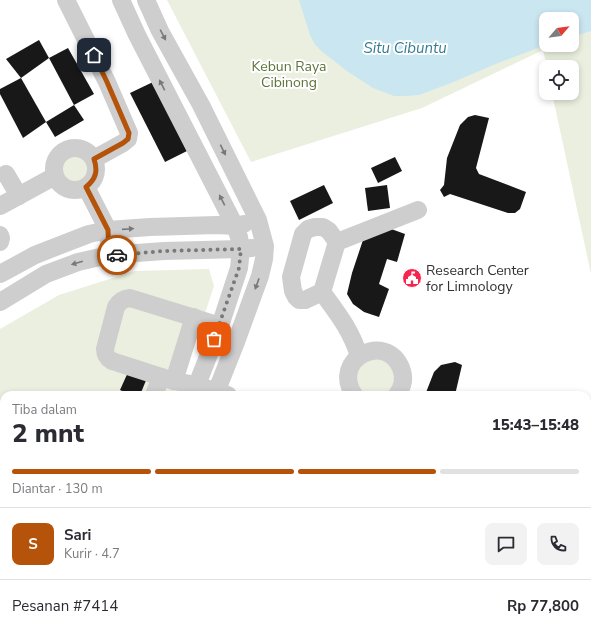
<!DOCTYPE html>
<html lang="id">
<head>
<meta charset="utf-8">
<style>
	:root { --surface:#fff; --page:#f2f2f3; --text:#2b2b33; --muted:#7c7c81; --line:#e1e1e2; --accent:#b45309 }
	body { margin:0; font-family:"Nunito Sans",sans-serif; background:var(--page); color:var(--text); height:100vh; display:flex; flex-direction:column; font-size:15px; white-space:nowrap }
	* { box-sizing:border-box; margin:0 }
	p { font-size:13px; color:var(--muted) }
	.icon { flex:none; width:22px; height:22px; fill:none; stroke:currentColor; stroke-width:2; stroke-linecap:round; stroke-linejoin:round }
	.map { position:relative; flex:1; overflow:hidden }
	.sheet { position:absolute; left:0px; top:391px; width:591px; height:248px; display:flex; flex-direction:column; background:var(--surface); border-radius:12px 12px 0 0; box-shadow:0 2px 6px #0003 }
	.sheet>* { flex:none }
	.needle { width:26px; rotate:62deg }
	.buttons { position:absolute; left:539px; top:12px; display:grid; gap:8px }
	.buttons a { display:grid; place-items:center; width:40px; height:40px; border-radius:8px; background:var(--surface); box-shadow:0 2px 6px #0003; font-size:20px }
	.pin { position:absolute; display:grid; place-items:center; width:34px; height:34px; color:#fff; margin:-17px; border-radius:8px; box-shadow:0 2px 6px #0006 }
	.courier { position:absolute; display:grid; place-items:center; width:40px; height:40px; margin:-20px; border:3px solid #b45309; border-radius:50%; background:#fff; color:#222; box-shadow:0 1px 5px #0007 }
	.head em { font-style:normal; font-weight:800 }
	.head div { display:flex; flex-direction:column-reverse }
	.head { display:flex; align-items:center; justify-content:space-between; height:68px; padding:0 12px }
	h1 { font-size:26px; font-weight:800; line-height:30px }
	.bar { display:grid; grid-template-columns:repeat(4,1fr); gap:6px 4px; align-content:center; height:48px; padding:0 12px }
	.bar i { height:5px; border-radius:3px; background:var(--line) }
	.bar .on { background:var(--accent) }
	.bar p { grid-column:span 4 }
	.line { display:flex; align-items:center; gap:10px; padding:0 12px; border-top:1px solid var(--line) }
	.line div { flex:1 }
	.round { display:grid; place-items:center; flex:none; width:42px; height:42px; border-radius:8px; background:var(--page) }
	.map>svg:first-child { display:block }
	.green { fill:#eaefdf; fill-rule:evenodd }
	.water { fill:#cae6f0 }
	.building { fill:#181818 }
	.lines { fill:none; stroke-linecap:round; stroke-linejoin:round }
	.minor { stroke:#cecece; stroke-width:18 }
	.oneway { fill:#787878 }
	.done { stroke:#797979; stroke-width:4; stroke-dasharray:0 7.2 }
	.route { stroke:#b45309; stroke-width:5 }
	.labels { text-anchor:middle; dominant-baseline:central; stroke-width:4; stroke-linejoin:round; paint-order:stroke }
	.park-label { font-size:14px; fill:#5b7339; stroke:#fff }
	.poi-label { font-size:14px; fill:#313131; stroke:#fff; text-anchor:start }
	.water-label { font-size:15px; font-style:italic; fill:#347c96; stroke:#fff }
</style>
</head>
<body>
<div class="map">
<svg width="591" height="639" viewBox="0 0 591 639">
	<rect width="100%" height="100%" fill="#fff"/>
	<g class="green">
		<path d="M167,0H591V274L552,93H572V67H547L543,50L422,108L251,162ZM546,19H572V45H546Z"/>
		<circle cx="76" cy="169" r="17"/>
		<path d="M209,269L214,286L178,395H4V635H587V492L591,491V639H0V329L59,295L135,271Z"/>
		<path d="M383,356L399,376L391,395H361L354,371L358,363Z"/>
	</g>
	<g class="water">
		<path d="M299,0H591V31L572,37V19H546V45L498,63L451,83L419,95L404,96H394L373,88L347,71L320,50L314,43L310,35Z"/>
		<path d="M46,635H223L216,639H47Z"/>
		<path d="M264,635H390L392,639H267Z"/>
	</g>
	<g class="building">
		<path d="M39,40L49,58L21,78L6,59Z"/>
		<path d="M68,48L94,94L74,105L49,58Z"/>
		<path d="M21,78L46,122L23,138L0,94V89Z"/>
		<path d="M153,82L187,151L165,162L130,93Z"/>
		<path d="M74,105L84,120L55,137L46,122Z"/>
		<path d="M475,115L489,118L476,168L479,174L526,192L520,209L515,213H508L450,194L444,197L440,190L444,185L447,158L460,125L468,117Z"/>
		<path d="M395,157L402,171L378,183L371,168Z"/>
		<path d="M324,185L333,203L299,220L290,201Z"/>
		<path d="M387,185L390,208L368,211L365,188Z"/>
		<path d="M383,226L405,234L397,262L387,259L379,284L389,289L379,317L364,312L353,304L347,294L352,273L363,240Z"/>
		<path d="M455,362L462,365L455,395H425L434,372L441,365Z"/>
		<path d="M129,370L147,378L140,395H131L120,390Z"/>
		<path d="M1,537L4,539V564L0,563V540Z"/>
		<path d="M0,576L4,578V599L0,608Z"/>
	</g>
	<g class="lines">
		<g class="minor">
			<path d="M66,0L107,82L129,133L128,139L123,143L94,159"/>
			<path d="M121,0L137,35L235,226L239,237L241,249L239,268L220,326L193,395"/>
			<path d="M146,0L160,31L201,105L258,220L265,246L264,259L260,276L236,342L215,395"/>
			<circle cx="75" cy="169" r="21"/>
			<path d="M6,174L19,196"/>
			<path d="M86,187L108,230L109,241"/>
			<path d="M0,206L55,176"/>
			<path d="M0,235L1,238L0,242"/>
			<path d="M0,274L35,255L89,234L108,230L150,227L217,225L235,226L244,224"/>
			<path d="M322,292L305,300H299L296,297L293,291L291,277L303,234L308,229L315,227H323L329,231L337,242"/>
			<path d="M0,302L46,274L78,262L109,255L164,251L241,249L252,248"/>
			<path d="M220,326L211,323L130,298C123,299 120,301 116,307L105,349C105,355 107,358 112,361L174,381L196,385L228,395"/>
			<path d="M359,356C351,330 338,314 322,292L337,242L418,210"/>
			<path d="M174,381L194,317"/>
			<path d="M154,395L161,377"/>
			<path d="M354,395C330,359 386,331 401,368C405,378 403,387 397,395"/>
			<path d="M529,635L535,639"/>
			<path d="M567,635L571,639"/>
		</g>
	</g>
	<defs><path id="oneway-solid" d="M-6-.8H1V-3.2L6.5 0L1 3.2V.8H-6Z"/></defs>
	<g class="oneway">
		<use href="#oneway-solid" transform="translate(163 35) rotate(62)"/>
		<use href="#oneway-solid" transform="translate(162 85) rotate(-117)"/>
		<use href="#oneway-solid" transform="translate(223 150) rotate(64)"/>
		<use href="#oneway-solid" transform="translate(222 200) rotate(-117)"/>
		<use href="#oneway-solid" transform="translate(128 229) rotate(-4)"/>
		<use href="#oneway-solid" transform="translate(77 263) rotate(164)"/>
		<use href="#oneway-solid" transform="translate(257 284) rotate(110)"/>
	</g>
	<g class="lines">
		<path class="done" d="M117,255L164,251L241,249L239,268L214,339"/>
		<path class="route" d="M94,55L107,82L129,133L128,139L123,143L94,159C98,171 96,179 86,187L108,230L109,255H117"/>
	</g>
	<defs>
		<symbol id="civic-disc" viewBox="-11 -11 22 22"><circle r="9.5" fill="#f6254e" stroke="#fff"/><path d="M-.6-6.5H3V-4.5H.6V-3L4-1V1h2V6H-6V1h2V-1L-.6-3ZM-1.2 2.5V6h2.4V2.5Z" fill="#fff"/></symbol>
	</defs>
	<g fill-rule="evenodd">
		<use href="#civic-disc" x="401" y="267" width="22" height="22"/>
	</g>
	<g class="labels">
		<g class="park-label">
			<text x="289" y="66">Kebun Raya<tspan x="289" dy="16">Cibinong</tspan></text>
		</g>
		<g class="poi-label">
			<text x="426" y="270">Research Center<tspan x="426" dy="16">for Limnology</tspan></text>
		</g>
		<g class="water-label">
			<text x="405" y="48">Situ Cibuntu</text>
		</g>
	</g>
</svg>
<div class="buttons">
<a><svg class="needle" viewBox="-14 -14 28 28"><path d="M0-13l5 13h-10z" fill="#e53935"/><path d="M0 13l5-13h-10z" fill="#7c7c81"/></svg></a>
<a><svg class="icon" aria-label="locate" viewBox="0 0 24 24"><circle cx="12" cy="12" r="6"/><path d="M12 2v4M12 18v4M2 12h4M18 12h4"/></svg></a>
</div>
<div class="pin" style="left:214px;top:339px;background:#ea580c"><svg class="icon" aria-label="bag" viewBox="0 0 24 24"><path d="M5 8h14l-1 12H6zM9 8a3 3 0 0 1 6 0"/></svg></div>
<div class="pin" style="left:94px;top:55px;background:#1f2937"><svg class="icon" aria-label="home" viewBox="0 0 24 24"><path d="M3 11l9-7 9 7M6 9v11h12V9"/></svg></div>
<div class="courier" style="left:117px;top:255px"><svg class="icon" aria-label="car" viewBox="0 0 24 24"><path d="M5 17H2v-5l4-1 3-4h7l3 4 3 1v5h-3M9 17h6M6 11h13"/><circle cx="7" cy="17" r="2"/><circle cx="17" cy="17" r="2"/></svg></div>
<section class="sheet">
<div class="head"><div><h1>2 mnt</h1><p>Tiba dalam</p></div><em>15:43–15:48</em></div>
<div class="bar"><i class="on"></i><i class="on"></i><i class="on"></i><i></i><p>Diantar · 130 m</p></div>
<div class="line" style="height:72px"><b class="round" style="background:var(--accent);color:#fff">S</b><div><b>Sari</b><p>Kurir · 4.7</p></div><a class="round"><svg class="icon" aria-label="chat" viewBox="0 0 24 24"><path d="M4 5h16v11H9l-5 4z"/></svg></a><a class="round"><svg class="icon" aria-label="phone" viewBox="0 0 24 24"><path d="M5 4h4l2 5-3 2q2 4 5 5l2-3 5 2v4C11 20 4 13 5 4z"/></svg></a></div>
<div class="line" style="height:52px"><div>Pesanan #7414</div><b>Rp 77,800</b></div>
</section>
</div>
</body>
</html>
